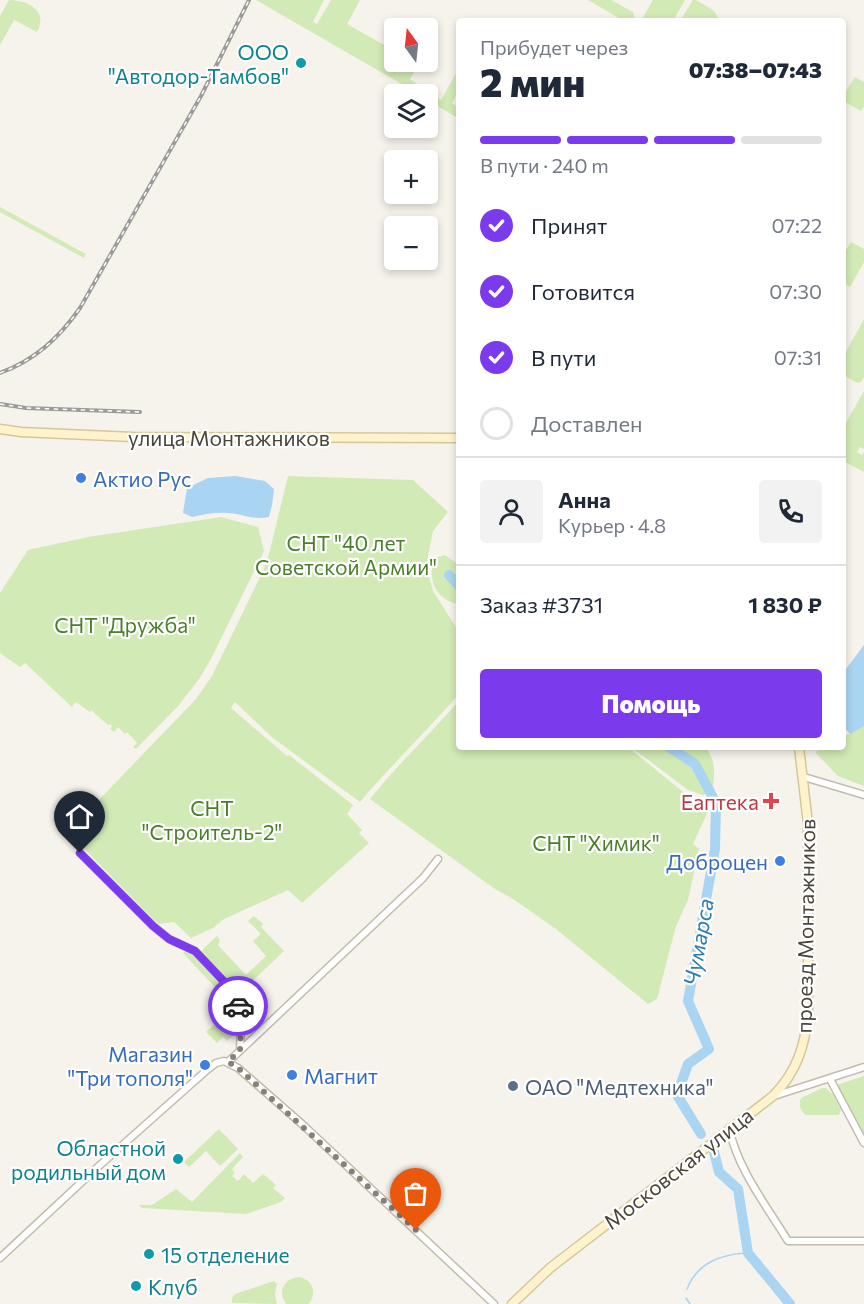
<!DOCTYPE html>
<html lang="ru">
<head>
<meta charset="utf-8">
<style>
	:root { --surface:#fff; --page:#f2f2f3; --text:#1f2937; --muted:#747a83; --line:#e0e1e3; --accent:#7c3aed }
	body { margin:0; font-family:Commissioner,sans-serif; background:var(--page); color:var(--text); height:100vh; display:flex; flex-direction:column; font-size:22px; white-space:nowrap }
	* { box-sizing:border-box; margin:0 }
	p { font-size:20px; color:var(--muted) }
	.icon { flex:none; width:33px; height:33px; fill:none; stroke:currentColor; stroke-width:2; stroke-linecap:round; stroke-linejoin:round }
	.map { position:relative; flex:1; overflow:hidden }
	.drawer { position:absolute; left:456px; top:18px; width:390px; height:732px; display:flex; flex-direction:column; background:var(--surface); border-radius:6px; box-shadow:0 3px 9px #0003 }
	.drawer>* { flex:none }
	.needle { width:39px; rotate:345deg }
	.controls { position:absolute; left:384px; top:18px; display:grid; gap:12px }
	.controls a { display:grid; place-items:center; width:54px; height:54px; border-radius:6px; background:var(--surface); box-shadow:0 3px 9px #0003; font-size:30px }
	.pin { position:absolute; display:grid; place-items:center; width:51px; height:51px; color:#fff; margin:-62px -26px; border-radius:50% 50% 50% 0; rotate:-45deg; box-shadow:0 0 6px #0007 }
	.pin .icon { rotate:45deg }
	.courier { position:absolute; display:grid; place-items:center; width:60px; height:60px; margin:-30px; border:4px solid #7c3aed; border-radius:50%; background:#fff; color:#222; box-shadow:0 2px 8px #0007 }
	.summary em { font-style:normal; font-weight:800 }
	.summary div { display:flex; flex-direction:column-reverse }
	.summary { display:flex; align-items:center; justify-content:space-between; height:102px; padding:0 24px }
	h1 { font-size:39px; font-weight:800; line-height:45px }
	.bar { display:grid; grid-template-columns:repeat(4,1fr); gap:9px 6px; align-content:center; height:72px; padding:0 24px }
	.bar i { height:8px; border-radius:4px; background:var(--line) }
	.bar .on { background:var(--accent) }
	.bar p { grid-column:span 4 }
	.line { display:flex; align-items:center; gap:15px; padding:0 24px; border-top:2px solid var(--line) }
	.line div { flex:1 }
	.round { display:grid; place-items:center; flex:none; width:63px; height:63px; border-radius:6px; background:var(--page) }
	ol { padding:0 24px; list-style:none }
	li { display:flex; align-items:center; gap:18px; height:66px }
	li p { margin-inline-start:auto }
	li .icon { padding:6px; border-radius:50%; background:var(--accent); color:#fff; stroke-width:4 }
	li:last-child { color:var(--muted) }
	li i { width:33px; height:33px; border:3px solid var(--line); border-radius:50% }
	.action { display:flex; gap:12px; margin-top:auto; padding:12px 24px }
	.action a { flex:1; height:69px; border-radius:6px; background:var(--accent); color:#fff; font-size:24px; font-weight:800; line-height:69px; text-align:center }
	.map>svg:first-child { display:block }
	.green { fill:#d2eab5 }
	.water { fill:#a9d4f2 }
	.lines { fill:none; stroke-linecap:round; stroke-linejoin:round }
	.stream { stroke:#a9d4f2; stroke-width:1.5 }
	.river { stroke:#a9d4f2; stroke-width:10 }
	.street-casing { stroke:#c2bbae; stroke-width:9 }
	.secondary-casing { stroke:#d6c79b; stroke-width:11 }
	.street { stroke:#fff; stroke-width:6 }
	.secondary { stroke:#fff3cd; stroke-width:8 }
	.rail-casing { stroke:#9a9a9a; stroke-width:4 }
	.rail { stroke:#fff; stroke-width:1.5; stroke-dasharray:4.5; stroke-linecap:butt }
	.done { stroke:#878178; stroke-width:6; stroke-dasharray:0 10.8 }
	.route { stroke:#7c3aed; stroke-width:8 }
	.culture-dot { fill:#0f9aa8; stroke:#fff; stroke-width:2 }
	.shop-dot { fill:#3f7fe0; stroke:#fff; stroke-width:2 }
	.health-dot { fill:#e0444e; stroke:#fff; stroke-width:2 }
	.service-dot { fill:#5c6f8a; stroke:#fff; stroke-width:2 }
	.labels { text-anchor:middle; dominant-baseline:central; stroke-width:4.5; stroke-linejoin:round; paint-order:stroke }
	.culture-label { font-size:21px; fill:#0d838f; stroke:#fff; text-anchor:end }
	.street-label { font-size:21px; fill:#4b4439; stroke:#fff }
	.shop-label { font-size:21px; fill:#366cbe; stroke:#fff; text-anchor:start }
	.park-label { font-size:21px; fill:#4a7f2a; stroke:#fff }
	.health-label { font-size:21px; fill:#be3a42; stroke:#fff; text-anchor:end }
	.service-label { font-size:21px; fill:#4e5e75; stroke:#fff; text-anchor:start }
	.water-label { font-size:22px; font-style:italic; fill:#2e7ab2; stroke:#fff }
</style>
</head>
<body>
<div class="map">
<svg width="864" height="1304" viewBox="0 0 864 1304">
	<rect width="100%" height="100%" fill="#f6f3ec"/>
	<g class="green">
		<path d="M9,0C28,0 49,11 37,32L14,20L0,45V16Z"/>
		<path d="M256,0H324L313,22L317,24L331,0H360L347,24L391,49L394,43V62H420L410,79L417,84V85L441,100L459,68V90L452,103L459,108V119L428,100V94H419Z"/>
		<path d="M588,0H611L633,12L635,20L624,21Z"/>
		<path d="M653,0H685L673,21H641Z"/>
		<path d="M693,0H696L714,11L720,21H680Z"/>
		<path d="M855,77L864,82V106L861,111L843,101V96Z"/>
		<path d="M0,207L86,254L84,258L0,212Z"/>
		<path d="M851,242L864,249V262L850,287L843,283V255Z"/>
		<path d="M864,319V377L861,382L857,383L843,375V357Z"/>
		<path d="M864,391V449L860,447L857,452L862,455L864,452V472L843,461V428Z"/>
		<path d="M288,476L413,480L448,512L433,531L426,566L433,591L459,632V694C427,731 391,765 360,802L273,738L235,702L231,708L287,756L289,755L353,805L347,814L362,830L359,833L369,843L302,903L288,890L224,919L213,928L191,938L174,922L159,924L156,922L68,832L196,699L212,676L264,569L270,550Z"/>
		<path d="M221,517L258,527L264,551L211,659L199,679L179,705L136,749L133,747L137,743L127,732L125,734L118,727L114,732L110,729L112,726L110,724L108,725L91,710L90,712L76,702L72,707L25,663L20,667L0,653V593L28,550L88,537Z"/>
		<path d="M445,555L459,565V604C436,601 426,578 435,558Z"/>
		<path d="M459,701V747H628L694,801L709,809L693,844L699,849L688,900L676,926L657,999L648,1004L556,929L513,899L495,889L370,799C398,764 430,734 459,701Z"/>
		<path d="M864,726V786L838,776L815,752L825,747H843V737Z"/>
		<path d="M631,747H706C716,762 715,774 712,792L703,795L688,790Z"/>
		<path d="M254,916L263,924L261,927L284,951L243,990L254,1017L247,1024L251,1028L249,1031L245,1027L239,993L203,955L202,950L217,936L220,940L218,945L246,975L266,956L253,941L261,934L248,921Z"/>
		<path d="M187,949L233,998L239,1029L227,1041L223,1037L217,1043L206,1032L225,1015L218,1007L226,999L183,953Z"/>
		<path d="M864,1076V1136L837,1085Z"/>
		<path d="M822,1088H826L833,1095L841,1110L839,1115H806C800,1111 798,1104 801,1098Z"/>
		<path d="M219,1129L238,1149L220,1166L206,1151L189,1167L184,1162Z"/>
		<path d="M240,1153L243,1157L232,1169L235,1173L232,1176L238,1181L244,1174L253,1183L263,1174L276,1185L273,1188L285,1198L281,1202L246,1214L142,1208L139,1205H152L176,1189L192,1202Z"/>
		<path d="M300,1277C313,1281 317,1292 309,1304H286C277,1291 284,1278 300,1277Z"/>
		<path d="M274,1281L277,1284L275,1294L277,1304L232,1303V1298L235,1294Z"/>
	</g>
	<g class="water">
		<path d="M235,476L265,481L274,489L272,505L269,517C257,520 248,516 236,514C221,511 206,514 192,517L183,513L187,488L208,478Z"/>
		<path d="M864,645V726L850,734L843,726V673Z"/>
	</g>
	<g class="lines">
		<g class="stream">
			<path d="M687,1289C697,1263 721,1254 748,1253"/>
			<path d="M686,1298L690,1304"/>
		</g>
		<g class="river">
			<path d="M449,575L459,586"/>
			<path d="M669,747L695,764L716,803L715,849L688,1001L709,1049L688,1064L677,1095L701,1134"/>
			<path d="M714,1152L719,1172L738,1189L748,1253L790,1304"/>
		</g>
		<defs>
			<g id="street">
				<path d="M804,777L864,795"/>
				<path d="M80,853L153,926L169,939L195,951L232,990C243,1006 241,1031 240,1050"/>
				<path d="M228,1062L423,878L438,859"/>
				<path d="M830,1079L864,1143"/>
				<path d="M774,1096L864,1067"/>
				<path d="M729,1128C738,1170 766,1205 788,1241H864"/>
				<path d="M0,1258L100,1165L207,1070L216,1063L224,1061L238,1068L302,1124L494,1304"/>
			</g>
			<g id="secondary">
				<path d="M0,429L21,432L133,437L459,438"/>
				<path d="M512,1304L550,1268L773,1096C797,1072 806,1044 808,1010V824L799,747"/>
			</g>
		</defs>
		<use href="#street" class="street-casing"/>
		<use href="#secondary" class="secondary-casing"/>
		<use href="#street" class="street"/>
		<use href="#secondary" class="secondary"/>
		<defs>
			<g id="rail">
				<path d="M0,373C35,360 59,338 80,308L201,96L249,0"/>
				<path d="M0,404L26,408L140,412"/>
			</g>
		</defs>
		<use href="#rail" class="rail-casing"/>
		<use href="#rail" class="rail"/>
	</g>
	<g class="lines">
		<path class="done" d="M238,1006L241,1026L240,1050L228,1062L238,1068L416,1230"/>
		<path class="route" d="M80,853L153,926L169,939L195,951L232,990L236,997L238,1006"/>
	</g>
	<g class="culture-dot">
		<circle cx="301" cy="63" r="6"/>
		<circle cx="178" cy="1159" r="6"/>
		<circle cx="149" cy="1254" r="6"/>
		<circle cx="136" cy="1286" r="6"/>
	</g>
	<g class="shop-dot">
		<circle cx="81" cy="478" r="6"/>
		<circle cx="780" cy="861" r="6"/>
		<circle cx="205" cy="1065" r="6"/>
		<circle cx="292" cy="1075" r="6"/>
	</g>
	<path class="health-dot" d="M768 792h6v6h6v6h-6v6h-6v-6h-6v-6h6z"/>
	<circle class="service-dot" cx="513" cy="1086" r="6"/>
	<g class="labels">
		<g class="culture-label">
			<text x="289" y="51">ООО<tspan x="289" dy="24">"Автодор-Тамбов"</tspan></text>
			<text x="166" y="1147">Областной<tspan x="166" dy="24">родильный дом</tspan></text>
			<text x="161" y="1254" text-anchor="start">15 отделение</text>
			<text x="148" y="1286" text-anchor="start">Клуб</text>
		</g>
		<g class="street-label">
			<text x="229" y="437">улица Монтажников</text>
			<text transform="translate(805 926) rotate(-89)">проезд Монтажников</text>
			<text transform="translate(678 1168) rotate(-38)">Московская улица</text>
		</g>
		<g class="shop-label">
			<text x="93" y="478">Актио Рус</text>
			<text x="768" y="861" text-anchor="end">Доброцен</text>
			<text x="193" y="1053" text-anchor="end">Магазин<tspan x="193" dy="24">"Три тополя"</tspan></text>
			<text x="304" y="1075">Магнит</text>
		</g>
		<g class="park-label">
			<text x="346" y="542">СНТ "40 лет<tspan x="346" dy="24">Советской Армии"</tspan></text>
			<text x="125" y="624">СНТ "Дружба"</text>
			<text x="212" y="807">СНТ<tspan x="212" dy="24">"Строитель-2"</tspan></text>
			<text x="596" y="842">СНТ "Химик"</text>
		</g>
		<g class="health-label">
			<text x="759" y="801">Еаптека</text>
		</g>
		<g class="service-label">
			<text x="525" y="1086">ОАО "Медтехника"</text>
		</g>
		<g class="water-label">
			<text transform="translate(698 942) rotate(-80)">Чумарса</text>
		</g>
	</g>
</svg>
<div class="controls">
<a><svg class="needle" viewBox="-14 -14 28 28"><path d="M0-13l5 13h-10z" fill="#e53935"/><path d="M0 13l5-13h-10z" fill="#747a83"/></svg></a>
<a><svg class="icon" aria-label="layers" viewBox="0 0 24 24"><path d="M12 4l9 5-9 5-9-5zM3 14l9 5 9-5"/></svg></a>
<a>+</a>
<a>−</a>
</div>
<div class="pin" style="left:416px;top:1230px;background:#ea580c"><svg class="icon" aria-label="bag" viewBox="0 0 24 24"><path d="M5 8h14l-1 12H6zM9 8a3 3 0 0 1 6 0"/></svg></div>
<div class="pin" style="left:80px;top:853px;background:#1f2937"><svg class="icon" aria-label="home" viewBox="0 0 24 24"><path d="M3 11l9-7 9 7M6 9v11h12V9"/></svg></div>
<div class="courier" style="left:238px;top:1006px"><svg class="icon" aria-label="car" viewBox="0 0 24 24"><path d="M5 17H2v-5l4-1 3-4h7l3 4 3 1v5h-3M9 17h6M6 11h13"/><circle cx="7" cy="17" r="2"/><circle cx="17" cy="17" r="2"/></svg></div>
<section class="drawer">
<div class="summary"><div><h1>2 мин</h1><p>Прибудет через</p></div><em>07:38–07:43</em></div>
<div class="bar"><i class="on"></i><i class="on"></i><i class="on"></i><i></i><p>В пути · 240 m</p></div>
<ol>
<li><svg class="icon" aria-label="check" viewBox="0 0 24 24"><path d="M5 12l5 5 9-10"/></svg>Принят<p>07:22</p></li>
<li><svg class="icon" aria-label="check" viewBox="0 0 24 24"><path d="M5 12l5 5 9-10"/></svg>Готовится<p>07:30</p></li>
<li><svg class="icon" aria-label="check" viewBox="0 0 24 24"><path d="M5 12l5 5 9-10"/></svg>В пути<p>07:31</p></li>
<li><i></i>Доставлен</li>
</ol>
<div class="line" style="height:108px"><a class="round"><svg class="icon" aria-label="person" viewBox="0 0 24 24"><circle cx="12" cy="8" r="4"/><path d="M4 21q1-7 8-7t8 7"/></svg></a><div><b>Анна</b><p>Курьер · 4.8</p></div><a class="round"><svg class="icon" aria-label="phone" viewBox="0 0 24 24"><path d="M5 4h4l2 5-3 2q2 4 5 5l2-3 5 2v4C11 20 4 13 5 4z"/></svg></a></div>
<div class="line" style="height:78px"><div>Заказ #3731</div><b>1 830 ₽</b></div>
<div class="action"><a>Помощь</a></div>
</section>
</div>
</body>
</html>
